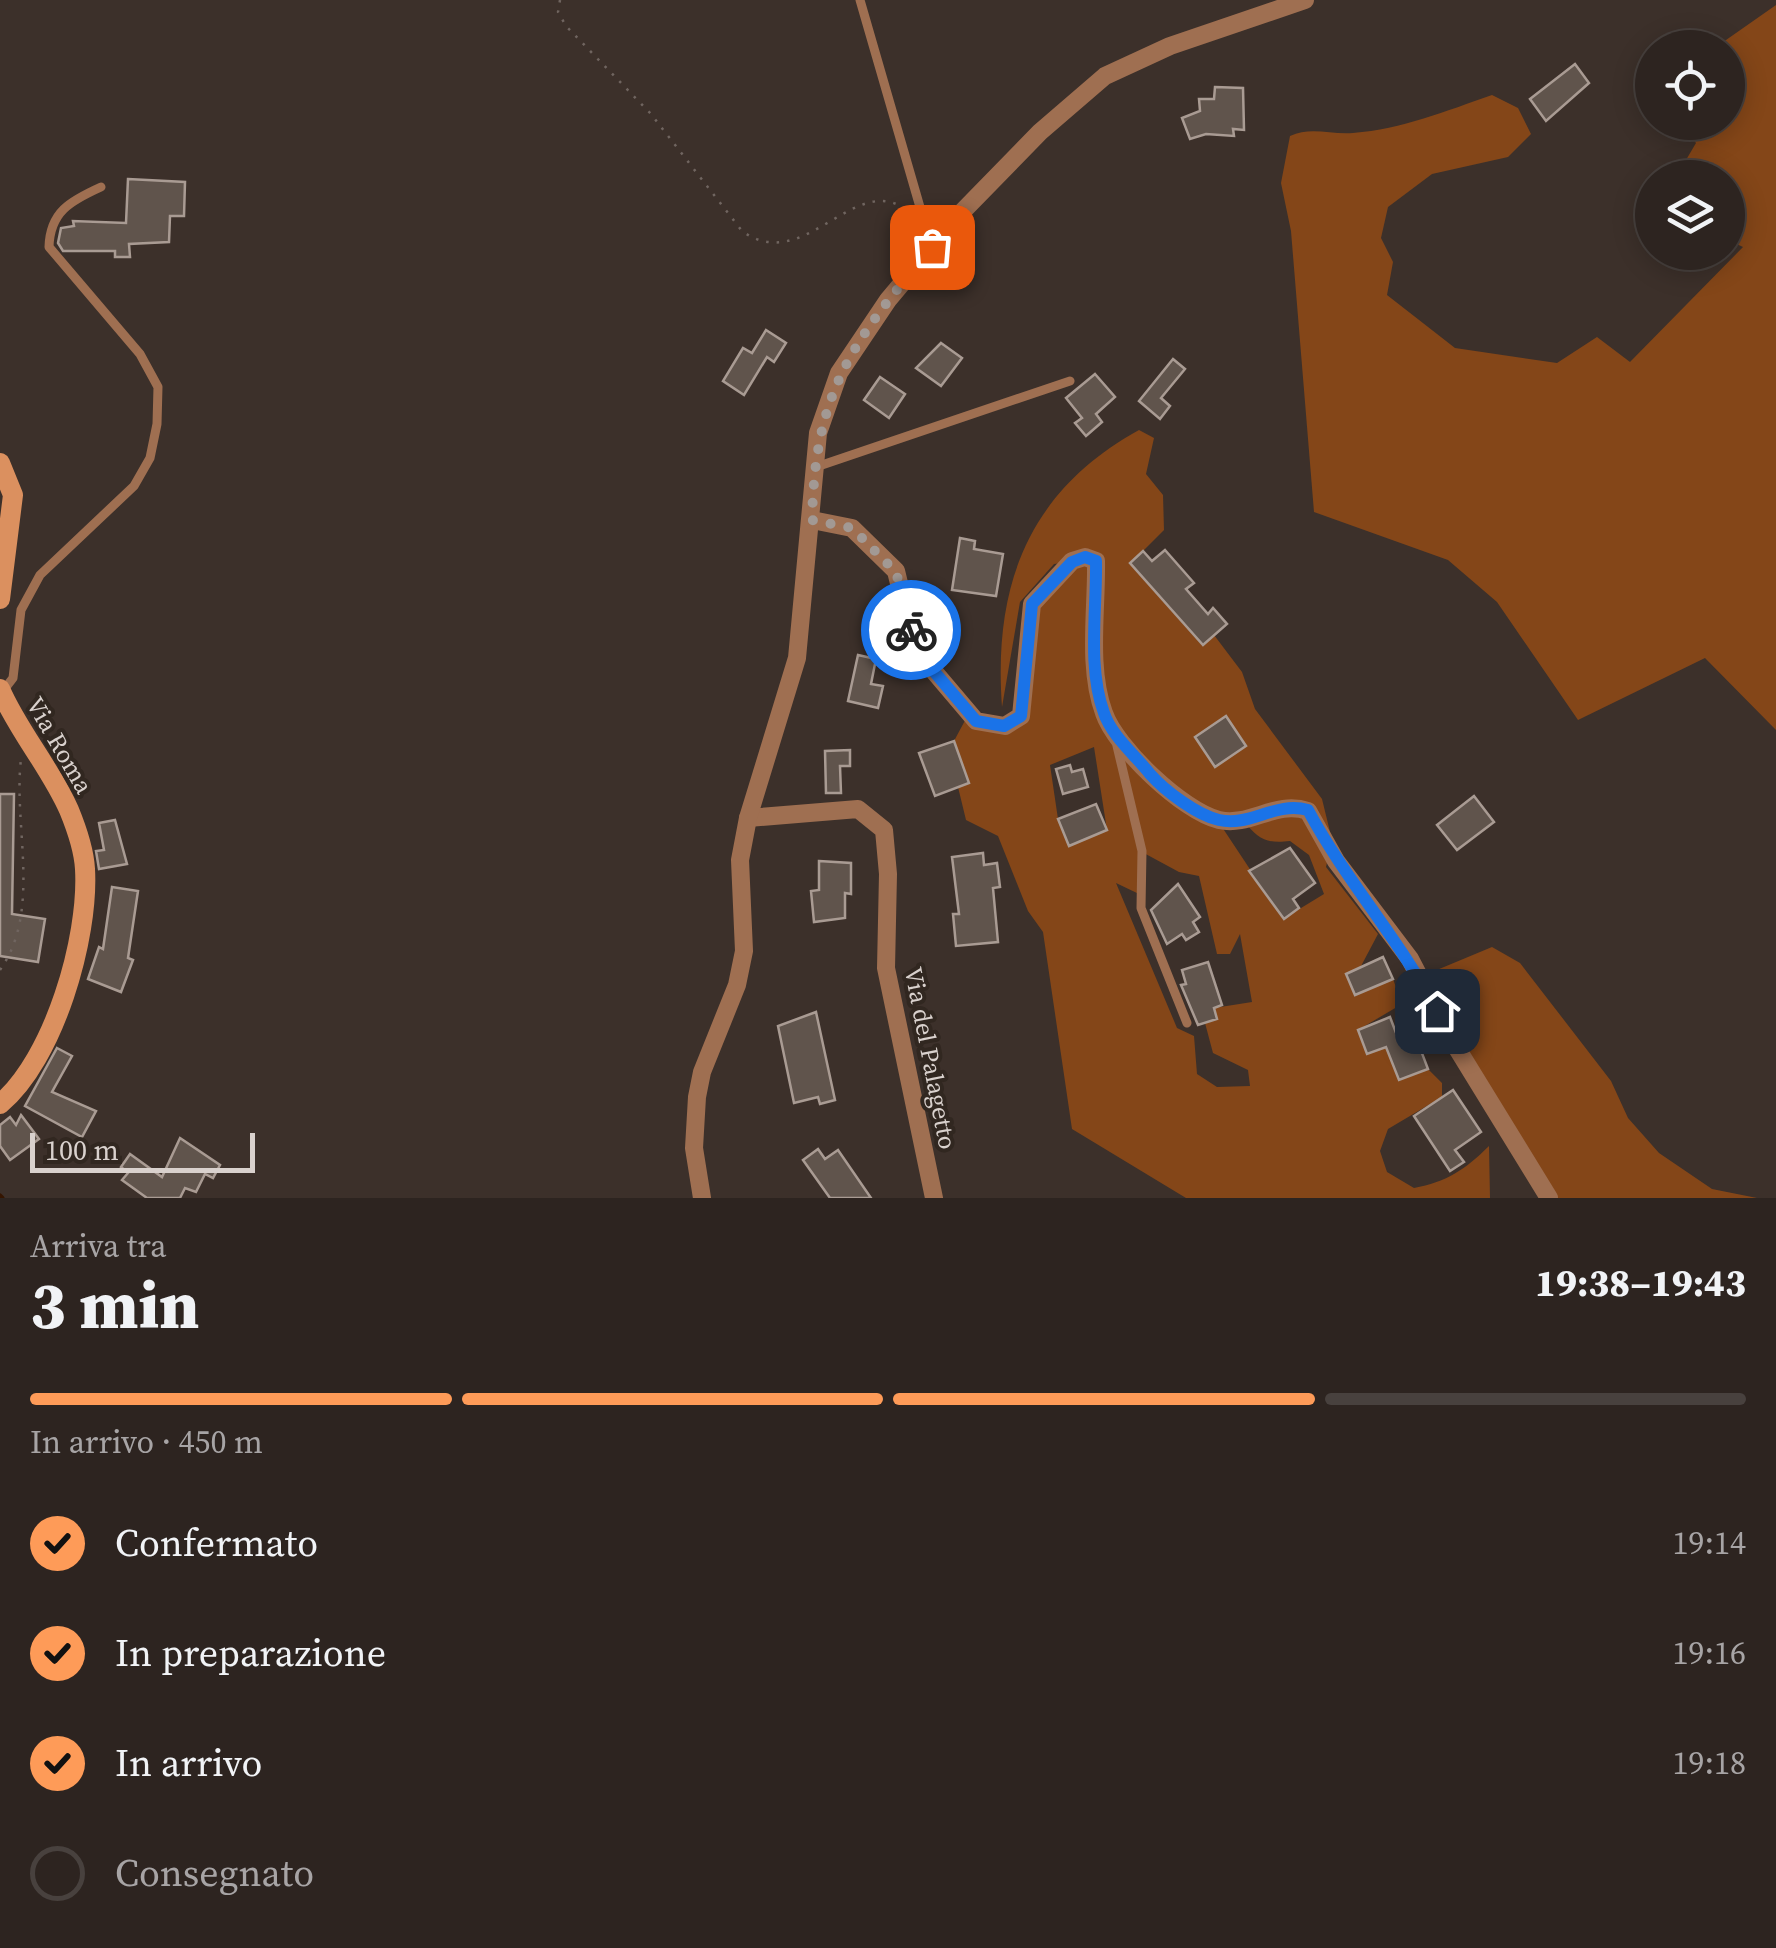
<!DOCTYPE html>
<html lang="it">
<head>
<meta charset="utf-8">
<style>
	:root { --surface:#2d2420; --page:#39302d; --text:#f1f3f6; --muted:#a7a4a5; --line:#48413e; --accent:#fe9b58 }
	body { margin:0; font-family:"Source Serif 4",serif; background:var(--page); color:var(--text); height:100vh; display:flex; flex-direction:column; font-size:38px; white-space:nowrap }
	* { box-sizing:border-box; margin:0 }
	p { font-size:32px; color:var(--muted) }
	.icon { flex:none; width:55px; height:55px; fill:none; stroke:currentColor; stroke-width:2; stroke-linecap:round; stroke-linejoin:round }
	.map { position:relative; height:1198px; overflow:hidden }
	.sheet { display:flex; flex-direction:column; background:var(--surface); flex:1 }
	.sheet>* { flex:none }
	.controls { position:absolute; left:1635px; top:30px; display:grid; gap:20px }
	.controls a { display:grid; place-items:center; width:110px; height:110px; border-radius:50%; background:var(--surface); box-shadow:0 5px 25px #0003,0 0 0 2px var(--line); font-size:50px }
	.scale { position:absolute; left:30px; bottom:25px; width:225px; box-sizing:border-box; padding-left:10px; border:5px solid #d9d1cd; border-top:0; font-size:28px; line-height:35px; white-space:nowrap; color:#d9d1cd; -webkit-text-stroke:8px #312720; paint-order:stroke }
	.pin { position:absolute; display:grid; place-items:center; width:85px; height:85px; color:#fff; margin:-42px; border-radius:20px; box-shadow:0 5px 15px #0006 }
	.courier { position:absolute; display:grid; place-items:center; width:100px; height:100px; margin:-50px; border:8px solid #1a73e8; border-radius:50%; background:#fff; color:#222; box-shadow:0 2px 12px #0007 }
	.overview em { font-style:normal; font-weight:800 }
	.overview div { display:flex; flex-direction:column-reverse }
	.overview { display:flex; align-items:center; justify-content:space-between; height:170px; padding:0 30px }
	h1 { font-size:65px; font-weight:800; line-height:75px }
	.bar { display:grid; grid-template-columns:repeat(4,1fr); gap:15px 10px; align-content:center; height:120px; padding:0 30px }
	.bar i { height:12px; border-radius:8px; background:var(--line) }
	.bar .current { background:var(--accent) }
	.bar p { grid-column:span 4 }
	ol { padding:0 30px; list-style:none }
	li { display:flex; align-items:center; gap:30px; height:110px }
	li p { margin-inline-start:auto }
	li .icon { padding:10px; border-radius:50%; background:var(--accent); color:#111; stroke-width:4 }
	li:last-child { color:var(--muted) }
	li i { width:55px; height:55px; border:5px solid var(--line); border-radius:50% }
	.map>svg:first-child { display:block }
	.green { fill:#844618; fill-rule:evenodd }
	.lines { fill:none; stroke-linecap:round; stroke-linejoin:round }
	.stream { stroke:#351500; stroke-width:5 }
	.building { fill:#60544c; stroke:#a99b93; stroke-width:2.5 }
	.path { stroke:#706560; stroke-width:2.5; stroke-dasharray:2.5 8; stroke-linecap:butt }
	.lane { stroke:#9f6f51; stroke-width:9 }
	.street { stroke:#9f6f51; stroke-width:18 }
	.secondary { stroke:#db905f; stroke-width:20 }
	.done { stroke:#a29994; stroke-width:10; stroke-dasharray:0 18 }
	.route { stroke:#1a73e8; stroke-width:12 }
	.labels { text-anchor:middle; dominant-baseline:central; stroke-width:8; stroke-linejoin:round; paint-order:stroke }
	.street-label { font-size:25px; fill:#d9d1cd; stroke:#312720 }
</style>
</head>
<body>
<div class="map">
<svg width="1776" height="1198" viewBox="0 0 1776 1198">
	<rect width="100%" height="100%" fill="#3c302a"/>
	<g class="green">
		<path d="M1776,5V730L1705,658L1578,720L1497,602L1448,560L1314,512L1291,231L1281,183L1290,136C1311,126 1331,135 1353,133C1402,129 1446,111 1492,95L1518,108L1531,134L1508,157L1432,174L1388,207L1381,238L1393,262L1387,295L1455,348L1557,363L1597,337L1630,362L1743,247L1728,240V178L1676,177L1696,143L1682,123L1728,122V48L1716,47Z"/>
		<path d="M1139,430L1154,438L1146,474L1163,495L1164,530L1130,564L1202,645L1214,635L1242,672L1255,709L1322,799L1332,840L1326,867L1378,934L1360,968L1346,974L1356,995L1393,979L1402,1004L1358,1030L1367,1054L1386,1047L1399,1080L1428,1069L1442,1083V1097L1388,1129L1380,1151L1387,1172L1414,1188C1446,1182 1465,1170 1489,1146L1490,1198H1186L1072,1129L1043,932L1028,911L998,836L966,820L958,787L969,783L954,741L969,713L976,721L1021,716L1032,604L1070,562L1054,564L1020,602L1002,707C993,584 1029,491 1139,430ZM1094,747L1107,830L1058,819L1050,765ZM1218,821H1244C1258,839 1266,844 1290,841L1309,855L1324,894L1283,919ZM1142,852L1179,872L1199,876L1217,954H1230L1240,934L1252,1002L1214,1008L1217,1019L1205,1023L1213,1053L1248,1070L1250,1086L1217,1087L1197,1074L1194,1036L1177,1028L1116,883L1139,894Z"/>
		<path d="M1492,947L1520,963L1611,1081L1628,1118L1659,1153L1712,1189L1757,1198H1549L1420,977Z"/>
	</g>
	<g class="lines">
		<path class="stream" d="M0,1196L2,1198"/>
	</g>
	<g class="building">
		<path d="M1575,64L1589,83L1546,121L1530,99Z"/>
		<path d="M1215,87L1243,88L1244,130L1233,129L1234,136L1206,134L1190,139L1182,118L1200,111L1199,99H1214Z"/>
		<path d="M128,179L185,182L184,216H170L169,242L129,244L130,257H115V251H63L58,243L61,228L74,226L73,221L126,223Z"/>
		<path d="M766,330L786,343L774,362L767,357L744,395L723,381L743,348L752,353Z"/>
		<path d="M941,343L962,358L941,386L916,368Z"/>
		<path d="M1173,359L1185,369L1161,398L1170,406L1160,419L1139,401Z"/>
		<path d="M1095,374L1115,397L1096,414L1102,422L1086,436L1075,423L1082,418L1066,398Z"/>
		<path d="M880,377L905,394L889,418L864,400Z"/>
		<path d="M960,538L975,541L974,549L1003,554L996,596L952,590Z"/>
		<path d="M1165,550L1194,583L1186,589L1208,614L1213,608L1227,624L1203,645L1130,563L1143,551L1152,561Z"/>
		<path d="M858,655L876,659L871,684L883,686L878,708L848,701Z"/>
		<path d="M1226,716L1246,746L1215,767L1195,737Z"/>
		<path d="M954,741L969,783L935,796L919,753Z"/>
		<path d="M850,750V766H840L841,793H826L825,751Z"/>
		<path d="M1070,765L1072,772L1083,769L1088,787L1063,794L1056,769Z"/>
		<path d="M0,794H14L12,914L45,919L38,962L0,956Z"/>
		<path d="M1474,796L1494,822L1457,850L1437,825Z"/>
		<path d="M1096,804L1107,830L1069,846L1058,819Z"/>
		<path d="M115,820L127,864L99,869L96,851L104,850L99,823Z"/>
		<path d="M1290,848L1315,883L1293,899L1299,908L1284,919L1249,871Z"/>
		<path d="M983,853L984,865L997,863L1000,887L993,888L998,942L956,946L953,914H959L952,857Z"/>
		<path d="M819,861L851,863V894L845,893V918L814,922L811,891L819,890Z"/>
		<path d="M1178,884L1200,917L1193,922L1199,932L1186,940L1182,934L1167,944L1151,910Z"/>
		<path d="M112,887L138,891L128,958L133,960L121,992L88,979L99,947L103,949Z"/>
		<path d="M1383,957L1393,979L1355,995L1346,974Z"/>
		<path d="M1208,962L1222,1005L1214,1008L1217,1019L1198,1025L1181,985L1186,984L1182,970Z"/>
		<path d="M816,1012L835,1100L820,1104L818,1097L794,1103L778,1026Z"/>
		<path d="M1390,1017L1401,1046L1417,1040L1428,1069L1399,1080L1386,1047L1367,1054L1358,1030Z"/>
		<path d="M57,1048L72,1056L52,1092L96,1111L82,1137L25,1106Z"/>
		<path d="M1453,1090L1481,1132L1455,1150L1464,1162L1450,1171L1414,1116Z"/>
		<path d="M21,1115L39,1139L10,1160L0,1146V1125L10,1117L16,1125Z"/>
		<path d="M180,1138L220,1165L213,1178L205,1174L196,1192L185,1188L180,1198H147L122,1180L128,1173L121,1167L130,1154L162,1177Z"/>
		<path d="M818,1149L825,1159L838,1150L871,1198H830L803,1160Z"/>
	</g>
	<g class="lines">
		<g class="path">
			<path d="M560,0L558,12L566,26L651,114L742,231C805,277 856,167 909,212"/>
			<path d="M0,970C42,911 13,826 21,759"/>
		</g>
		<g class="lane">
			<path d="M860,0L931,245"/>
			<path d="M816,467L1070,381"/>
			<path d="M3,691L13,678L21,610L40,575L134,486L150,458L157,424L158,387L140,354L49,247C50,212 70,201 101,187"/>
			<path d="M1117,746L1142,851L1141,908L1187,1023"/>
		</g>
		<g class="street">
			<path d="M812,520L852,528L896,571L915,649L976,721L1005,726L1021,716L1032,604L1072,561L1085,557L1096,561C1097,609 1087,667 1104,713C1116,748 1184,812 1219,820C1251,827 1275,800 1308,811L1336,861L1410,959L1455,1045L1549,1198"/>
			<path d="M748,818L858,809L884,830L888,874L886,968L934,1198"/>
			<path d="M702,1198L694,1148L697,1097L702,1072L737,985L744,951L740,860L748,818L797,658L818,433L839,373L888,300L961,213L1040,132L1105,76L1170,46L1305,0"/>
		</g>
		<g class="secondary">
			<path d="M0,463L13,495L0,599"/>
			<path d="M0,689C18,731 50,767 69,810C76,827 84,851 85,869C89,938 54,1059 0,1104"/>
		</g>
	</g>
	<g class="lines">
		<path class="done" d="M911,630L896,572L852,528L812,520C815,391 851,344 932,247"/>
		<path class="route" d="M911,630L915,649L976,721L1004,726L1021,716L1032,604L1072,562L1085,557L1096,561C1097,609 1087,667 1104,713C1111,735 1136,756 1150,774C1165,791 1197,815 1219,820C1251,827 1275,801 1308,810C1346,881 1400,940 1437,1011"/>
	</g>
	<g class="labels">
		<g class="street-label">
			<text transform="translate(60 745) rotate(60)">Via Roma</text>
			<text transform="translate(931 1058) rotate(79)">Via del Palagetto</text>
		</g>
	</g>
</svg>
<div class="controls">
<a><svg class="icon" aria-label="locate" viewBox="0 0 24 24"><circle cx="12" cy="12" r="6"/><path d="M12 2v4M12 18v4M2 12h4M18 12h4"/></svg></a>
<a><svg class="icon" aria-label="layers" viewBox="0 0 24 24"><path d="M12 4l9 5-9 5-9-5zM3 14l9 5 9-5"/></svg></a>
</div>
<div class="scale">100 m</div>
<div class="pin" style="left:932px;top:247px;background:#ea580c"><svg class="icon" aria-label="bag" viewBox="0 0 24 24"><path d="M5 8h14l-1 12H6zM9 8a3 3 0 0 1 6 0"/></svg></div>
<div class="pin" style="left:1437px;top:1011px;background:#1f2937"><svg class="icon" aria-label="home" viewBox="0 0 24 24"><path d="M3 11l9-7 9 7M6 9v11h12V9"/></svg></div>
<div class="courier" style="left:911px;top:630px"><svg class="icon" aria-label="bike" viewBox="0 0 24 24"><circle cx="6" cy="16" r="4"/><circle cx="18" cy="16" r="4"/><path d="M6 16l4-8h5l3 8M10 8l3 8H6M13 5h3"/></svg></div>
</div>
<section class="sheet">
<div class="overview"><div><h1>3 min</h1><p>Arriva tra</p></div><em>19:38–19:43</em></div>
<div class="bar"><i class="current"></i><i class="current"></i><i class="current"></i><i></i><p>In arrivo · 450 m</p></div>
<ol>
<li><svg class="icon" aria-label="check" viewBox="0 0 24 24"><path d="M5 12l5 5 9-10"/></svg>Confermato<p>19:14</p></li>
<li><svg class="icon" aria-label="check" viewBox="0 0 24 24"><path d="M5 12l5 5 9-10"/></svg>In preparazione<p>19:16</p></li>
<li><svg class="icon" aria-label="check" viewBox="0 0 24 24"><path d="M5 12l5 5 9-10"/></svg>In arrivo<p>19:18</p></li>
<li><i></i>Consegnato</li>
</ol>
</section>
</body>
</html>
